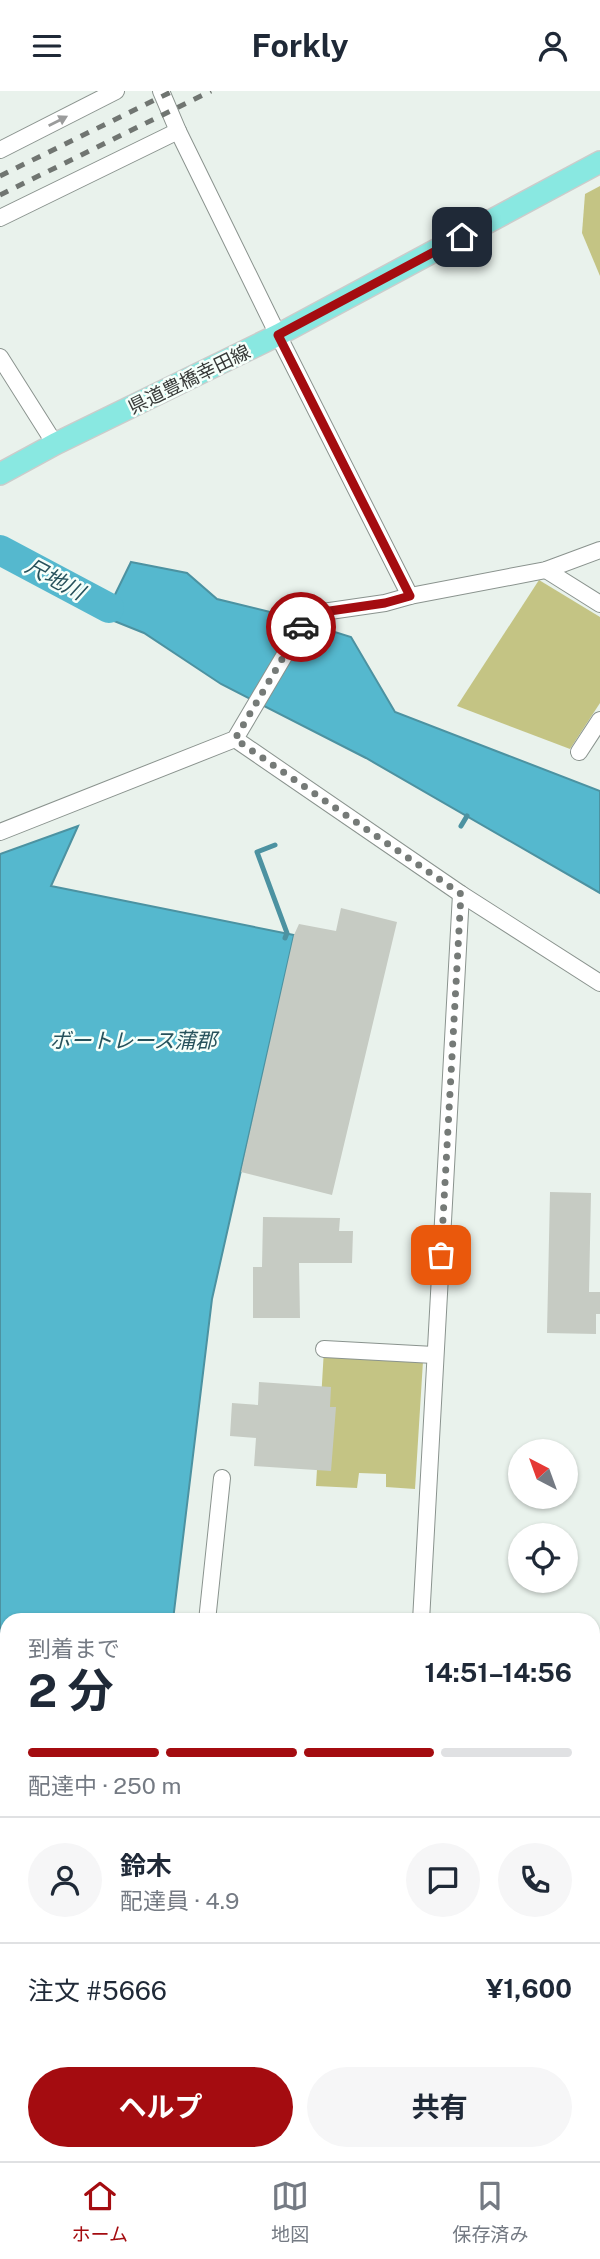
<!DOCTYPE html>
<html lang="ja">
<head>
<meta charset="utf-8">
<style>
	:root { --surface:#fff; --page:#f6f6f7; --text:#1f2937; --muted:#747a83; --line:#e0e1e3; --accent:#a40c10 }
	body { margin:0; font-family:"Public Sans","Noto Sans JP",sans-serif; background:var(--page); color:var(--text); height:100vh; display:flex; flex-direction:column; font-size:26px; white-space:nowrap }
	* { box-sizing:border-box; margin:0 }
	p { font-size:23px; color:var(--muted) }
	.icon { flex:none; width:38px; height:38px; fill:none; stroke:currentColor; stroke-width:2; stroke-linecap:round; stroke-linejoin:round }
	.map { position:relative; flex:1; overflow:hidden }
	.panel { position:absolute; left:0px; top:1522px; width:600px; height:548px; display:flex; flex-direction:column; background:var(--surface); border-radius:21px 21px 0 0; box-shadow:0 2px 5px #0004 }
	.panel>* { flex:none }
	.needle { width:46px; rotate:319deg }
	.buttons { position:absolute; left:508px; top:1348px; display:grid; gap:14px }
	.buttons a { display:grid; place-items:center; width:70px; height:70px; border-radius:50%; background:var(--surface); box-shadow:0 2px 5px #0004; font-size:35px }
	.pin { position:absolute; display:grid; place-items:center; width:60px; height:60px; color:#fff; margin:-30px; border-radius:14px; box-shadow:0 4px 10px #0006 }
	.courier { position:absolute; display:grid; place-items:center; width:70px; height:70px; margin:-35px; border:5px solid #a40c10; border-radius:50%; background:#fff; color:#222; box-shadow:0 2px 9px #0007 }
	.summary em { font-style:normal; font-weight:700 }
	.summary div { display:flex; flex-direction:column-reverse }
	.summary { display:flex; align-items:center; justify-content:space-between; height:119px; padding:0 28px }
	h1 { font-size:46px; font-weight:700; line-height:52px }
	.bar { display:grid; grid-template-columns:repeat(4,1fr); gap:10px 7px; align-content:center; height:84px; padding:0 28px }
	.bar i { height:9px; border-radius:5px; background:var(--line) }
	.bar .active { background:var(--accent) }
	.bar p { grid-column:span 4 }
	.line { display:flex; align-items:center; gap:18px; padding:0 28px; border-top:2px solid var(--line) }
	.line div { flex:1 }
	.round { display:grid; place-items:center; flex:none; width:74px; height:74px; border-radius:37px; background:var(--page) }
	.action { display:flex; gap:14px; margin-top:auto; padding:14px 28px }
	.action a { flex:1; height:80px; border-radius:42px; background:var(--accent); color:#fff; font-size:28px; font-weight:700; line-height:80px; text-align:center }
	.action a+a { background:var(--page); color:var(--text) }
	header { display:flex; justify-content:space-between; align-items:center; height:91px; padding:0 28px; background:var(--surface); font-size:32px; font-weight:700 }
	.tabs { display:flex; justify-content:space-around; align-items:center; height:98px; border-top:2px solid var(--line); background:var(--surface); font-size:19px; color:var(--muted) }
	.tabs a { display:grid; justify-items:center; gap:4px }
	.tabs .active { color:var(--accent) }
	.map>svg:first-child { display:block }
	.green { fill:#c4c484 }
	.water { fill:#55b8ce; stroke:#4c92a1; stroke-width:2 }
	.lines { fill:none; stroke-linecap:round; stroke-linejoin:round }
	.stream { stroke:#4c92a1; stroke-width:5 }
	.river { stroke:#55b8ce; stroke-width:30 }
	.building { fill:#c6cbc3 }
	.minor-casing { stroke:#8a938e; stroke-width:18 }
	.major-casing { stroke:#cbcccb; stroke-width:24 }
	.minor { stroke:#fff; stroke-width:16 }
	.major { stroke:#89e8e1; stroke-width:21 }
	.rail { stroke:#707571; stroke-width:5; stroke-dasharray:9 9; stroke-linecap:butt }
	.oneway { fill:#9b9c9c }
	.done { stroke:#757a77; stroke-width:7; stroke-dasharray:0 12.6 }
	.route { stroke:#a40c10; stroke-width:9 }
	.labels { text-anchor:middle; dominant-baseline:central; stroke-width:5; stroke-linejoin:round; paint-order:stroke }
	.street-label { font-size:19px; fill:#373a38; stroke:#f6fffa }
	.water-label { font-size:21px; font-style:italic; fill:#27525c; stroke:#f6fffa }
</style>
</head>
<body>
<header><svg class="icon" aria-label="menu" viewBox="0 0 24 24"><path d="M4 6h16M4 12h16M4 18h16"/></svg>Forkly<svg class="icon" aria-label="person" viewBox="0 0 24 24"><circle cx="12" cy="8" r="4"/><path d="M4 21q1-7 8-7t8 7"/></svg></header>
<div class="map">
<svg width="600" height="2070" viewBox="0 0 600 2070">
	<rect width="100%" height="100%" fill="#e9f2ec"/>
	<g class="green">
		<path d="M600,95V185L582,142L585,103Z"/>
		<path d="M539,489L600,526V612L570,658L457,615Z"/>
		<path d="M324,1258L423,1270L415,1398L386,1396V1383L359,1382L357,1397L316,1395Z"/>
	</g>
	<g class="water">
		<path d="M131,471L187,482L217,508L274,522L351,546L395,621L600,700V802L366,667L221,593L144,542L104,526Z"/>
		<path d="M78,735L51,795L294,844L212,1208L173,1529L7,1530V2016H0V763Z"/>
	</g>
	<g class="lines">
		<g class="stream">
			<path d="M461,735L467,725"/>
			<path d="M275,754L257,761L287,842L285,847"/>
		</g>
		<path class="river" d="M0,459L109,517"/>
	</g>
	<g class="building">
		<path d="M341,817L397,831L332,1104L241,1081L294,844L299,833L336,840Z"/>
		<path d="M550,1101L591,1102L589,1201H600V1223H596V1243L547,1242Z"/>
		<path d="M263,1126L340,1127L339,1140H353L352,1172H299L300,1227H253V1176H262Z"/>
		<path d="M259,1291L331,1296L330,1316H336L331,1380L254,1375L256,1347L230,1345L232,1312L258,1314Z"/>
	</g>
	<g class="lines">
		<defs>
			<g id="minor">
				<path d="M161,0L178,40L278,244L410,505"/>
				<path d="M0,59L116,0"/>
				<path d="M0,127L178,40"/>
				<path d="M0,266L55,353"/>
				<path d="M546,479L600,513"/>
				<path d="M235,648L461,803L600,892"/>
				<path d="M579,661L600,629"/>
				<path d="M0,741L235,648L309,523L385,512L410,505L546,479L600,459"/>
				<path d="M324,1258L434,1264"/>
				<path d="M207,1530L222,1387"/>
				<path d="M421,1530L461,803"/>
				<path d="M593,1706H600"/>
				<path d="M151,2070L152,2063"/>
				<path d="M395,2070V2063"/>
			</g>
			<path id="major" d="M0,383L55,353L278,244L600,71"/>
		</defs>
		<use href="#minor" class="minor-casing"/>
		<use href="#major" class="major-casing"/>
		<use href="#minor" class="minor"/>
		<use href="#major" class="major"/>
		<g class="rail">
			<path d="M0,85L173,0"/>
			<path d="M0,104L211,0"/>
		</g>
	</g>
	<defs><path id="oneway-solid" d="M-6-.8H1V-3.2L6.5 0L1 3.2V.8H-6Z" transform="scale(1.75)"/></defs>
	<use class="oneway" href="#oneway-solid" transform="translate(58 30) rotate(-27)"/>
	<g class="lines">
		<path class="done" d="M301,536L235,648L461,803L441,1164"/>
		<path class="route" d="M301,536L309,523L385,512L410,505L278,244L462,146"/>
	</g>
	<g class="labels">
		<g class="street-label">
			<text transform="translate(189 288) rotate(-26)">県道豊橋幸田線</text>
		</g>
		<g class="water-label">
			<text transform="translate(55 488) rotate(28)">尺地川</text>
			<text x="133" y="949">ボートレース蒲郡</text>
		</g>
	</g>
</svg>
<div class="buttons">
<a><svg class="needle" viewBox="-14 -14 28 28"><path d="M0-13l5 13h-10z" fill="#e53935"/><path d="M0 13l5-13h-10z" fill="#747a83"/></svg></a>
<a><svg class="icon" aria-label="locate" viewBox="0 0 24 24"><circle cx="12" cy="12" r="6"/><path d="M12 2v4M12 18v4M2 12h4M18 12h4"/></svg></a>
</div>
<div class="pin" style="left:441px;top:1164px;background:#ea580c"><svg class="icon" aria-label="bag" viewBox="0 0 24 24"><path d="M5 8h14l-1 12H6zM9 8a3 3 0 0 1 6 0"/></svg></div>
<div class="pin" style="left:462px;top:146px;background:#1f2937"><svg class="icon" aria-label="home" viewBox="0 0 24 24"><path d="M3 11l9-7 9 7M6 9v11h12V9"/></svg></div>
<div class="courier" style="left:301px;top:536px"><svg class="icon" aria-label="car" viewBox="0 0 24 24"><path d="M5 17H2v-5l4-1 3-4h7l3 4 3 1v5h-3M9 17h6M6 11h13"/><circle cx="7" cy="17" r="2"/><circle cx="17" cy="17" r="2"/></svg></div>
<section class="panel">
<div class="summary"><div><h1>2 分</h1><p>到着まで</p></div><em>14:51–14:56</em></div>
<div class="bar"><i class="active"></i><i class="active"></i><i class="active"></i><i></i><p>配達中 · 250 m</p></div>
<div class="line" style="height:126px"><a class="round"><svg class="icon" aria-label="person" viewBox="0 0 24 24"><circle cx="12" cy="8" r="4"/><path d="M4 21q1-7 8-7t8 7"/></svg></a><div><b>鈴木</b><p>配達員 · 4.9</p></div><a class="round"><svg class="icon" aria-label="chat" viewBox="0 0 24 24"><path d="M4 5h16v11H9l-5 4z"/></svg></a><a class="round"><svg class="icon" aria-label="phone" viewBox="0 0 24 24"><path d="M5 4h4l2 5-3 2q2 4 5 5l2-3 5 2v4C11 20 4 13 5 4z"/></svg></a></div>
<div class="line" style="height:91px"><div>注文 #5666</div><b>¥1,600</b></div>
<div class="action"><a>ヘルプ</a><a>共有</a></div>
</section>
</div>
<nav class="tabs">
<a class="active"><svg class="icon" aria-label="home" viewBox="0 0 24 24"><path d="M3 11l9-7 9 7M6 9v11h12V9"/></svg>ホーム</a>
<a><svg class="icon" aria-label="map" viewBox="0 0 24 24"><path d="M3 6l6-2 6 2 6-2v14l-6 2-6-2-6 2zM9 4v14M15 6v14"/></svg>地図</a>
<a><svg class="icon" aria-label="saved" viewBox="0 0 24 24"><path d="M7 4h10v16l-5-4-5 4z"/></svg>保存済み</a>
</nav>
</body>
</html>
